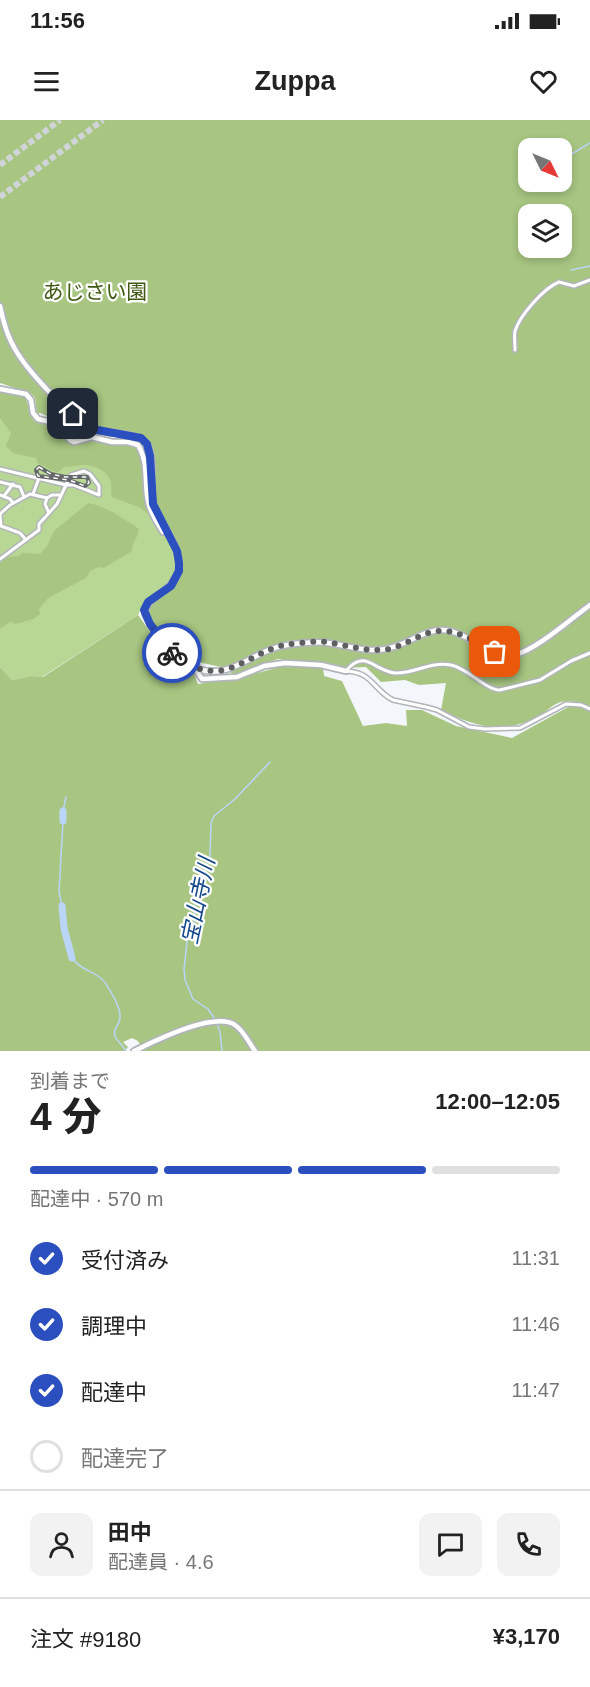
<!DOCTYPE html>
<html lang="ja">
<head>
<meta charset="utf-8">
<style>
	:root { --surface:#fff; --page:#f2f2f2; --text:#222; --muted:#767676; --line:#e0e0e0; --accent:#2c4fbf }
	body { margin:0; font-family:Helvetica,"Noto Sans JP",sans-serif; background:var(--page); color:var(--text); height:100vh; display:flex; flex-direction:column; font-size:22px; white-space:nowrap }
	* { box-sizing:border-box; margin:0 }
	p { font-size:20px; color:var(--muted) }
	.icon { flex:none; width:33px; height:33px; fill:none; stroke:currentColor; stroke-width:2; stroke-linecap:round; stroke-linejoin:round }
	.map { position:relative; height:931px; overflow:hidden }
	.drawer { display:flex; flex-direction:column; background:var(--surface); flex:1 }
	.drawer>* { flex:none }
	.needle { width:39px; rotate:133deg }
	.fabs { position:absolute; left:518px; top:18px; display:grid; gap:12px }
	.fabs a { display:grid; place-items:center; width:54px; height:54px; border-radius:12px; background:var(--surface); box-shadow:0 3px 9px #0003; font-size:30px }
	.pin { position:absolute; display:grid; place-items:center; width:51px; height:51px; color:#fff; margin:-26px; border-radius:12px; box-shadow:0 3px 9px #0006 }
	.courier { position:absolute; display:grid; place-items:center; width:60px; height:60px; margin:-30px; border:4px solid #2c4fbf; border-radius:50%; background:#fff; color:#222; box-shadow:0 2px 8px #0007 }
	.head em { font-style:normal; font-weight:800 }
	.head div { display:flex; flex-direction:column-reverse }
	.head { display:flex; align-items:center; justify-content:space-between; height:102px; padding:0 30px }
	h1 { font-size:39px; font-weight:800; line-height:45px }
	.bar { display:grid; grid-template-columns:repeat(4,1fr); gap:9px 6px; align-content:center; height:72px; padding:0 30px }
	.bar i { height:8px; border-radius:4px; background:var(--line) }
	.bar .selected { background:var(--accent) }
	.bar p { grid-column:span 4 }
	.line { display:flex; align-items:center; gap:15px; padding:0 30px; border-top:2px solid var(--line) }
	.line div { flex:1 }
	.round { display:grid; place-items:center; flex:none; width:63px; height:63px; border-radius:12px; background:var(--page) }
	ol { padding:0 30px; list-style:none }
	li { display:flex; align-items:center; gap:18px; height:66px }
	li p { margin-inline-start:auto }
	li .icon { padding:6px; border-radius:50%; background:var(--accent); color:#fff; stroke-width:4 }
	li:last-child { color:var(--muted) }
	li i { width:33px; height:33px; border:3px solid var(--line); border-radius:50% }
	.status { display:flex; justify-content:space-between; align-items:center; height:42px; padding:0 30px; background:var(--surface); direction:ltr }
	.status svg { height:16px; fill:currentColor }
	header { display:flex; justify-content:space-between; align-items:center; height:78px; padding:0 30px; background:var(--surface); font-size:27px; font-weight:800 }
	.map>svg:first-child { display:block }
	.green { fill:#b9d794 }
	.forest { fill:#a8c682; fill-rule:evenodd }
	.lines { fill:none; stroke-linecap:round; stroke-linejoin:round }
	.stream { stroke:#bbd5f9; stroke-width:1.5 }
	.river { stroke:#bbd5f9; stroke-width:7 }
	.highway-tunnel { stroke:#d0d4d8; stroke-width:6; stroke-dasharray:6 3; stroke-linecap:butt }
	.street-casing { stroke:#b1b5b9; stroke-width:6 }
	.secondary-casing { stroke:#b1b5b9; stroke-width:8 }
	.street { stroke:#fff; stroke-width:3 }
	.secondary { stroke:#fff; stroke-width:4.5 }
	.rail-casing { stroke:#65686a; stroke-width:4 }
	.rail { stroke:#fff; stroke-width:1.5; stroke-dasharray:4.5; stroke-linecap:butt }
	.done { stroke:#5d5f61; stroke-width:6; stroke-dasharray:0 10.8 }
	.route { stroke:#2c4fbf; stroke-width:8 }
	.labels { text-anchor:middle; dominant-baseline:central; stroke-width:4.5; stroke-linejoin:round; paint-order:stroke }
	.park-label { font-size:21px; fill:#405b13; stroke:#fff }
	.water-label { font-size:22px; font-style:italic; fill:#13478c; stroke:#fff }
</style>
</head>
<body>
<div class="status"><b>11:56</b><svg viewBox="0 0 49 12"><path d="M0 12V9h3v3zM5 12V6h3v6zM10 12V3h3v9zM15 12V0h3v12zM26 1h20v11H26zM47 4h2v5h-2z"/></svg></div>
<header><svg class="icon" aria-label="menu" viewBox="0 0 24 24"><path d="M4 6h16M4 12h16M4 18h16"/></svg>Zuppa<svg class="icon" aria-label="heart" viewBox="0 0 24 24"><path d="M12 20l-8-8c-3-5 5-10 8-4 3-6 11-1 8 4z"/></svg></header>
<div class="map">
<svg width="590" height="931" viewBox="0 0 590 931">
	<rect width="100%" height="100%" fill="#f3f7fc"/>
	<path class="green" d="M0,271L29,285V293L34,301L59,308L69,324L97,320L112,325H130L148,390L170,422L177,442L175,456L166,469L144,483L138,495L42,557L31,556L12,560L0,547Z"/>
	<g class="forest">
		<path d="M0,0H590V586C550,572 556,592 526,602C494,614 469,603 441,590L446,563L419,565L405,560L381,562L366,547L345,548L278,539L235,555L221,547L189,540L176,531L158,511L147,493C148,479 176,473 180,451C186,425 161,405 155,381C151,362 160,340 148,322C142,313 127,313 118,311L111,317L91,313L75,316L58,301L40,293L37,294L35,278L30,273L0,263ZM528,28H561V62H528ZM528,94H561V128H528Z"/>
		<path d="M0,271L26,277L29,293L34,301L59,308L69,324L97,320L112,325H130L138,329L142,337L145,377L149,395L141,388L112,377C110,371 112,367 111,362C109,352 93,344 83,345C77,345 71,347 64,347L59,352C50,352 47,345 38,344L36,338L13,333L6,326L11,313L0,298Z"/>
		<path d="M88,383C106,386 124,399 139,409C138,418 132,422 132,431L104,448L98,447L90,451L86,458L48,478L39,489L40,494L33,499L15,504L11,501L0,509V441L6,437L19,436L22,433L40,434L47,426L54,411Z"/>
		<path d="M138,495C152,513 168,543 192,549L198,564L238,558L280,547H323L324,556L342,561L363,606L386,603L407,606L406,590H422L456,606L512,618L570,586L585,588L590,591V931H139L143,929L138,921L132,918L123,922L128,927L125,931H0V547L12,560L31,556L43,557Z"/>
	</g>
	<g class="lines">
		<g class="stream">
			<path d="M561,52L570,35L590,23"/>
			<path d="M571,150L590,146"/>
			<path d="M63,691L66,677"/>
			<path d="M62,786L59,772L63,701"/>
			<path d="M72,838C81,852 100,851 108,867C113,876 121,888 120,898C120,905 112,908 115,916C117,921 123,926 126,931"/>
			<path d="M215,899L208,889L193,879L185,860L184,849L187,822L194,802L195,783L210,737L211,703L214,696L235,679L270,642"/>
			<path d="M217,904L220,912L222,931"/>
		</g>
		<g class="river">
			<path d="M63,701V691"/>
			<path d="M62,786L64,808L72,838"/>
		</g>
		<g class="highway-tunnel">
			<path d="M0,45L60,0"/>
			<path d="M0,77L103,0"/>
		</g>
		<defs>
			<g id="street">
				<path d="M515,230C515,224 514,216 515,211C520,195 544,168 559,162L574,166L590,160"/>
				<path d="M0,349L66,365L57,384L39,404V410L0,439"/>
				<path d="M84,351L90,354L99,366V375L74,365H66L71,355Z"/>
				<path d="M0,362L20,367L24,377"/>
				<path d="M33,374L39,358"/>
				<path d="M0,375L10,379L13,383"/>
				<path d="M4,376L13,364"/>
				<path d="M47,378L45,384L49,393"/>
				<path d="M0,394L10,385L30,374L47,378L52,375H61"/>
				<path d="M0,395L1,406L20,413L26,420"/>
				<path d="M346,551C373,552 373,570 393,580L426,587L437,590L469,607L485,609L520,608L566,584L581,585L590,589"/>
				<path d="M346,551C365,528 374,551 395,553C414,554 430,541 451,545C469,549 486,570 500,570L540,560L571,541L590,533"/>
			</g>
			<g id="secondary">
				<path d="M0,186C3,201 7,216 15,229C26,249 74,302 94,309C108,314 138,312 146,323C158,341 147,367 154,386C161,405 179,424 179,444C179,472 145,474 145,494C158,524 190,561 228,549C249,542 265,528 287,525C301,523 315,521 328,523C344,525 362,531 378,530C402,529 421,510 442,510C468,510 488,540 514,535C535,531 572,498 590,485"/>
				<path d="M0,269L26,274L31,280L33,293L38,299L55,303L61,308L70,320L74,322L92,317L112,322H128L138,325C149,343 144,362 148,381C150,392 157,403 163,412"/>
				<path d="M194,547L202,559L237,557L264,546L285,543L321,545L346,551"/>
				<path d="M134,931C155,921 214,891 235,905C244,911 249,923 255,931"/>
			</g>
		</defs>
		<use href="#street" class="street-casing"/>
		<use href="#secondary" class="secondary-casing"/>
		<use href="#street" class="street"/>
		<use href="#secondary" class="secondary"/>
		<defs>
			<path id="rail" d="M39,347L51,354L65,357H87L89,363L85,366L69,360L38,356L36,350Z"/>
		</defs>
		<use href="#rail" class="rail-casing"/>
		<use href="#rail" class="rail"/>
	</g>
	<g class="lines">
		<path class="done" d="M172,533C184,544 197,550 213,551C236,552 261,529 285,525C298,523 313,521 326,522C347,525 368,533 389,529C408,525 425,509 445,511C462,512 479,524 495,532"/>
		<path class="route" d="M73,294L92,309L141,318L147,324L150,336L153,384L177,431L179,443V451L171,466L148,482L144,490L150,504L172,533"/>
	</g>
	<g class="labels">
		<g class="park-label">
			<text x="95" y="171">あじさい園</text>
		</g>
		<g class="water-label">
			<text transform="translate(198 781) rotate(-78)">宝山寺川</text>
		</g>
	</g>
</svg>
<div class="fabs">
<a><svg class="needle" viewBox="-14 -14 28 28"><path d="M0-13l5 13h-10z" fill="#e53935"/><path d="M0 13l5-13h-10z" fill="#767676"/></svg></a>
<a><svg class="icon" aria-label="layers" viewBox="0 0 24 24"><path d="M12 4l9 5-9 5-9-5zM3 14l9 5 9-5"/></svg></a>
</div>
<div class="pin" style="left:495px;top:532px;background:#ea580c"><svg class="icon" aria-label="bag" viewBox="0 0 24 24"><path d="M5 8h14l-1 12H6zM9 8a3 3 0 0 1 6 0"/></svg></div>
<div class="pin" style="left:73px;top:294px;background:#1f2937"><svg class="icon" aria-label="home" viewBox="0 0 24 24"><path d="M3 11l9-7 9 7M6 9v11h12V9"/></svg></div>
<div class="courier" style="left:172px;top:533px"><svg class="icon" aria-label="bike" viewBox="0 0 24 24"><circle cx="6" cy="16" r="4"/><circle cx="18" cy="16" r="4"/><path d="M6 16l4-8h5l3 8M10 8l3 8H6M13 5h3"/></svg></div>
</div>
<section class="drawer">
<div class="head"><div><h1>4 分</h1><p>到着まで</p></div><em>12:00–12:05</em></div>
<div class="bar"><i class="selected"></i><i class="selected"></i><i class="selected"></i><i></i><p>配達中 · 570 m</p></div>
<ol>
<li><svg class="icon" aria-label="check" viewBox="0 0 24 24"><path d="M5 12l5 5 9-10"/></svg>受付済み<p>11:31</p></li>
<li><svg class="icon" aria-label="check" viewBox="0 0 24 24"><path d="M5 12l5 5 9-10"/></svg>調理中<p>11:46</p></li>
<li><svg class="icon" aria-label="check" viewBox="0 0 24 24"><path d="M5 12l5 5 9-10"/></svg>配達中<p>11:47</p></li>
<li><i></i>配達完了</li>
</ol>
<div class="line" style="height:108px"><a class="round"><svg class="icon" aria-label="person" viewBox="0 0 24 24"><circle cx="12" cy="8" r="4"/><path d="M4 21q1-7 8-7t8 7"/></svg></a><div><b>田中</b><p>配達員 · 4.6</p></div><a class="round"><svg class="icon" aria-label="chat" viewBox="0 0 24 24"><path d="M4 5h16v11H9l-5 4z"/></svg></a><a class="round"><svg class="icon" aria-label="phone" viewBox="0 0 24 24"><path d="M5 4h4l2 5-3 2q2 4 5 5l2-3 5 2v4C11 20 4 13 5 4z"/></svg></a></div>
<div class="line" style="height:78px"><div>注文 #9180</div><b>¥3,170</b></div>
</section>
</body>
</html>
